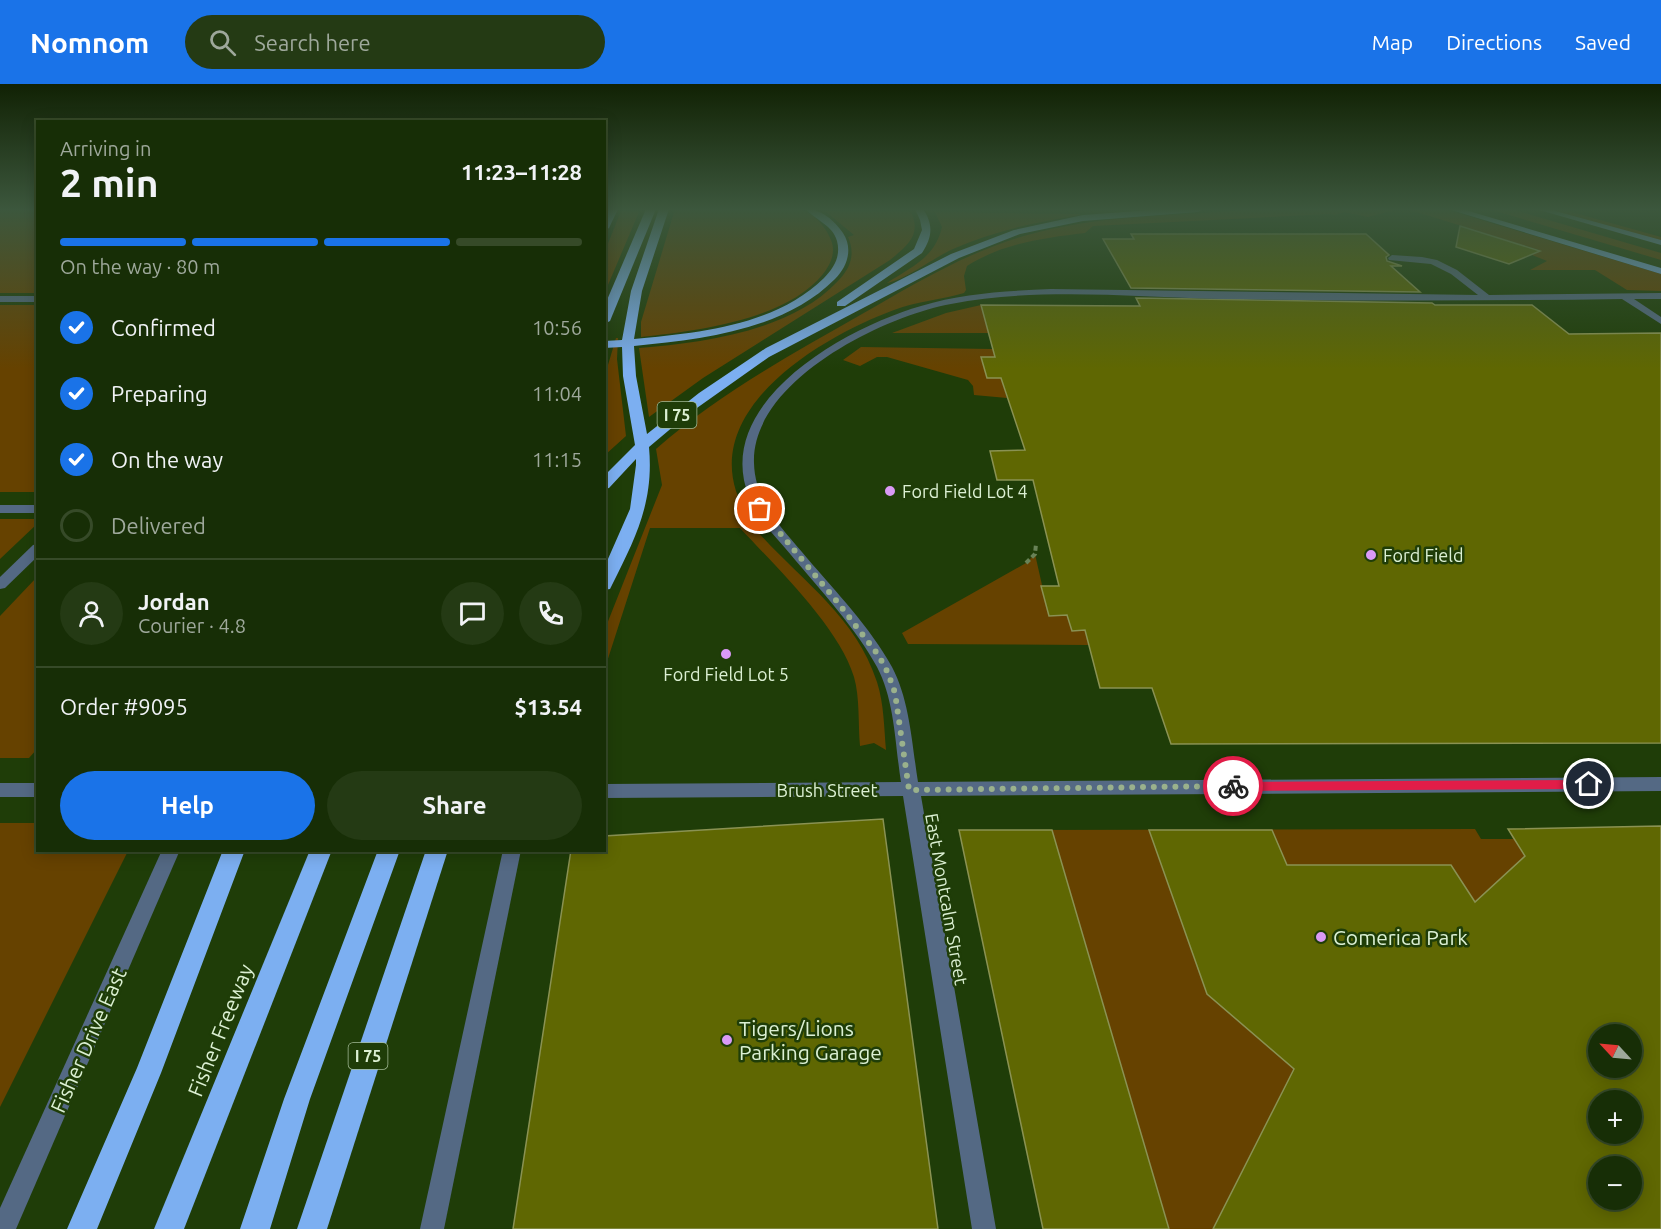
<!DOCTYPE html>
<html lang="en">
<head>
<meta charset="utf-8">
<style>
	:root { --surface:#172e06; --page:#243a14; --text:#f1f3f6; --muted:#9ea89b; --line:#364a28; --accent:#1a73e8 }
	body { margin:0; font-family:Ubuntu,sans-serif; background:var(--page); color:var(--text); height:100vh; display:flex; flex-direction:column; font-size:22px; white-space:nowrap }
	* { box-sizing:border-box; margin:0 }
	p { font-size:20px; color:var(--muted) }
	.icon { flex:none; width:33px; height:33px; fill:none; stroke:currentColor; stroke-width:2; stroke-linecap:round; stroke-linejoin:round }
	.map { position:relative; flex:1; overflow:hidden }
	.panel { position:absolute; left:36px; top:36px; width:570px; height:732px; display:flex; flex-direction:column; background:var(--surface); border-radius:0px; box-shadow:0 3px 15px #0003,0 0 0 2px var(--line) }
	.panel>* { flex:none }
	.needle { width:39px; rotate:296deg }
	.buttons { position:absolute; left:1588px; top:940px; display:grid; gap:12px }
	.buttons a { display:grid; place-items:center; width:54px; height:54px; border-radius:50%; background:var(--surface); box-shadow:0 3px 15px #0003,0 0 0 2px var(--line); font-size:30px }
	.pin { position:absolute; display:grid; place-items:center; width:51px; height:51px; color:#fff; margin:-26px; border:3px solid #fff; border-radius:50%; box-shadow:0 2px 6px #0007 }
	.courier { position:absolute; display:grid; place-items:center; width:60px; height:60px; margin:-30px; border:4px solid #e11d48; border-radius:50%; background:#fff; color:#222; box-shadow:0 2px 8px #0007 }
	.summary em { font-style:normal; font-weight:600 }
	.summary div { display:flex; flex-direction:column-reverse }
	.summary { display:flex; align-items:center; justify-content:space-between; height:102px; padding:0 24px }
	h1 { font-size:39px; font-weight:600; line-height:45px }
	.bar { display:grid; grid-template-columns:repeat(4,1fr); gap:9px 6px; align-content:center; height:72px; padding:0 24px }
	.bar i { height:8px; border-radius:4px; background:var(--line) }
	.bar .on { background:var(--accent) }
	.bar p { grid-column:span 4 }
	.line { display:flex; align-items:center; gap:15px; padding:0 24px; border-top:2px solid var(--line) }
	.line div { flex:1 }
	.round { display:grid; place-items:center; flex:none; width:63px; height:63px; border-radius:32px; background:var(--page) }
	ol { padding:0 24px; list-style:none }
	li { display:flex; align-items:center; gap:18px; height:66px }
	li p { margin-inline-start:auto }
	li .icon { padding:6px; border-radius:50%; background:var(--accent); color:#fff; stroke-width:4 }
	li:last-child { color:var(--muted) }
	li i { width:33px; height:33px; border:3px solid var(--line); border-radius:50% }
	.button { display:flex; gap:12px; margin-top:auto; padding:12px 24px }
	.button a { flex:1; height:69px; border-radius:36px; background:var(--accent); color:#fff; font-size:24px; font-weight:600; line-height:69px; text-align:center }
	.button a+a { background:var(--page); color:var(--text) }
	header { display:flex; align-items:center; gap:36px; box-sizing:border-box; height:84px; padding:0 30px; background:var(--accent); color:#fff }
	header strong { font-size:28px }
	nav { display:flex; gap:33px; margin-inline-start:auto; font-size:21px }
	.search { width:420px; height:54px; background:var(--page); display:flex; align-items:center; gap:15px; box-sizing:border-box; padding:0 21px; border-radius:33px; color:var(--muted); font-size:22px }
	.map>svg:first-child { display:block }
	.green { fill:#664200; fill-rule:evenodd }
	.building { fill:#5f6702; stroke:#8a9253; stroke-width:1.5; fill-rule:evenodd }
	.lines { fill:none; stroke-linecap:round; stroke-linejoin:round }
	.path { stroke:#688256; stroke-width:4; stroke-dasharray:5 3; stroke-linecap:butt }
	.minor { fill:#546984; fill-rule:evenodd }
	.major { fill:#719cd2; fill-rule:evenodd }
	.highway { fill:#7caff1; fill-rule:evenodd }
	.route { fill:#e11d48 }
	.done { stroke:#9ab18c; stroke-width:6; stroke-dasharray:0 10.8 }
	.poi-dot { fill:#da9af6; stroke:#1f3d08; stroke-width:2 }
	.labels { text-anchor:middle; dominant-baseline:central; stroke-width:5; stroke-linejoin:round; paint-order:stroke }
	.shield { fill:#1f3d08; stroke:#a3ba96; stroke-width:1.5 }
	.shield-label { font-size:16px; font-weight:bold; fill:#dcf0d3 }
	.poi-label { font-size:18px; fill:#dcf0d3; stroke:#1f3d08; text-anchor:start }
	.street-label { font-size:18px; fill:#dcf0d3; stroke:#1f3d08 }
	.near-poi-label { font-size:21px; fill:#dcf0d3; stroke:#1f3d08; text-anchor:start }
	.near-street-label { font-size:21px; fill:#dcf0d3; stroke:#1f3d08 }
</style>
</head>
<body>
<header>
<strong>Nomnom</strong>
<div class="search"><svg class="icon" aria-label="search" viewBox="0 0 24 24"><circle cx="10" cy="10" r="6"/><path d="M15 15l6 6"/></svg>Search here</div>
<nav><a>Map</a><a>Directions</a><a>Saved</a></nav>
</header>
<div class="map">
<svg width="1661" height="1145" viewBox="0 0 1661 1145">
	<rect width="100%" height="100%" fill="#1f3d08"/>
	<g class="green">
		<rect x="0" y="125" width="37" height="84"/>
		<path d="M675,125C704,125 733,125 762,125C774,125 787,123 799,125C813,128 826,143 831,156C836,168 831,180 823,190C786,236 697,247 641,253V238Z"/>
		<path d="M1256,125H1398L1368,133L1344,128L1335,131L1329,130L1093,142L1085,149C1044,154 1003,159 967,182L964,192L966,206L964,209C942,216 917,217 894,226C826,251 708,319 736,407C741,421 747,435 757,447C801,497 855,531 877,598C884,620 884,643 886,666L874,659L860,662C858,640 860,614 854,593C839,543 775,482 740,444H650L605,584V545L662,401L656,365C719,310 790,271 862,230C918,198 975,163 1039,148C1110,130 1184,132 1256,125Z"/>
		<path d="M1407,125H1445L1661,190V207L1627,206L1595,186H1530L1547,177L1532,171L1539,166Z"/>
		<path d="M1489,125H1511L1661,169V176Z"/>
		<path d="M1547,125H1561L1661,153V157Z"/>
		<path d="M621,127L639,128L605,208V167Z"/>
		<path d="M825,127L911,128C922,151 907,162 890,176L703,294L649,333L639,264C702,259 791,247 837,198C850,185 856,171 848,153L854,151Z"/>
		<path d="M935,128L1079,130L1080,131C1036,138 993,147 953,165C933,174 907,195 887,199C911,183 935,174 942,143Z"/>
		<rect x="0" y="221" width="37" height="187"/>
		<path d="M981,221L989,249H892L946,229Z"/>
		<path d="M616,254H618L617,275L626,352L605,371V291Z"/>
		<path d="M861,263L993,265L995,273H981L987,294H1001L1007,314L974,311L973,302L968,296L887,273H877L860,282L843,276Z"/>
		<path d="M0,435H37L38,439L0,475Z"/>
		<path d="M1035,470L1049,532L1067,531L1072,547L1085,546L1089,561L908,560L902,549L1026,479Z"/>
		<path d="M37,493V665L29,674H0V532Z"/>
		<path d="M0,739H37L38,766L128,767L0,1023Z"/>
		<path d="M1661,742V1145H1043L959,746L1475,745L1481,755H1513L1508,745ZM1599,951H1632V984H1599ZM1599,1017H1632V1050H1599ZM1599,1083H1632V1116H1599Z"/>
	</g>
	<g class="building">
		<path d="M1460,142L1540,167L1509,180L1456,163Z"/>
		<path d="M1131,150H1366L1389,171L1386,173L1387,177L1402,182H1391L1420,208L1131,204L1103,155H1134Z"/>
		<path d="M1136,214L1432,219L1435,221H1532L1569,250L1661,249V659L1171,660L1152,604H1100L1085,546L1072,547L1067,531L1049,532L1041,502H1059L1033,396H997L990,367L1025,366L1001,294H987L981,273H995L981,221L1140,222Z"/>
		<path d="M883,735L938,1145H513L571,766H604V752Z"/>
		<path d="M1661,742V1145H1213L1294,985L1207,910L1149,746H1272L1287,781H1451L1475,818L1525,772L1508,745ZM1599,951H1632V984H1599ZM1599,1017H1632V1050H1599ZM1599,1083H1632V1116H1599Z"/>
		<path d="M959,746H1052L1169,1145H1043Z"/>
	</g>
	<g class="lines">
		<path class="path" d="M1026,479L1035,470L1036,460"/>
		<g class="minor">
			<path d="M1392,171L1422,173L1437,176L1457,186L1489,211L1661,209V215H1634L1661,233V240L1622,215C1488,217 1354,217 1221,215C1131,213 1039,203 951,220C884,232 751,297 754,379C755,419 783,445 807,474C836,508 870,543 892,583C910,617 912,661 918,698L1661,693V707L921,712L996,1145H972L903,712L604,714V700L901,698C895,661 895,617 877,583C858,547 818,503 791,471C776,453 757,435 749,413C711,318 847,243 921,222C963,209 1007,207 1051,205L1478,211L1451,190L1431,180L1389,176L1388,174Z"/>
			<rect x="0" y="212" width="38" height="6"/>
			<rect x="0" y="421" width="38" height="8"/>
			<path d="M38,460V472L5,504L0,505V493L33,461Z"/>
			<rect x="0" y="699" width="38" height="14"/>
			<path d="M162,766H180L16,1145H0V1124Z"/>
			<path d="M503,766H521L444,1145H420Z"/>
		</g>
		<path class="major" d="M1536,125H1548L1661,156V161Z"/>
		<g class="highway">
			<path d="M609,125H618L609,144L604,147V133Z"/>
			<path d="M646,125H656L610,237L604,240V223Z"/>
			<path d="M659,125H669L642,207L634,255C698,249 775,242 824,194C834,184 841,172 837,157C833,141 815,136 806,125C821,125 834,136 843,149C853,164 848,182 835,195C784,246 704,255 634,262L636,292L647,350L699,309L766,264L951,170L1014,146L1083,131L1166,125H1203L1198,128L1083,137L1020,150L959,174L769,273L687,331L649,363C654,418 636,453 612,501L610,505L604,506V484L630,425L636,381V375L609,404L604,405V392L635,361L623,292L622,263L604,264V257L622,256L631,207Z"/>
			<path d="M915,125H923C934,141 932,154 922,169L845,222H837V218L914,165L922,146L920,136Z"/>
			<path d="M1448,125H1462L1661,184V190Z"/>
			<path d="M223,766H245L161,989L97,1145H67L137,984Z"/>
			<path d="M310,766H332L184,1145H154Z"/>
			<path d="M378,766H400L310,1015L270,1145H240L284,1015Z"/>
			<path d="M426,766H448L327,1145H297Z"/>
		</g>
	</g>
	<linearGradient id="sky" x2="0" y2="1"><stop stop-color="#112204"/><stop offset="0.44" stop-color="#3c573d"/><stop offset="1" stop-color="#3c573d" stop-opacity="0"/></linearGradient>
	<rect width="1661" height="285" fill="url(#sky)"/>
	<path class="route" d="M1589,696L1595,700L1589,705L1233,707L1227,702L1233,698Z"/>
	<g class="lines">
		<path class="done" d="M760,425L839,520L879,572L888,589L895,609L909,706L1233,702"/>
	</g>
	<g class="poi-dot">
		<circle cx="890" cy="407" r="6"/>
		<circle cx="1371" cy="471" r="6"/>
		<circle cx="726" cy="570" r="6"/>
		<circle cx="1321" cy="853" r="6"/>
		<circle cx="727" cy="956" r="6"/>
	</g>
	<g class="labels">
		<g class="shield">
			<rect x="657.5" y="318" width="39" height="26" rx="4.5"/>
			<rect x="348.5" y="959" width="39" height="26" rx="4.5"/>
		</g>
		<g class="shield-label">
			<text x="677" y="331">I 75</text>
			<text x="368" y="972">I 75</text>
		</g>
		<g class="poi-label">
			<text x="902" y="407">Ford Field Lot 4</text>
			<text x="1383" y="471">Ford Field</text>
			<text x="726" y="590" text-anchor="middle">Ford Field Lot 5</text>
		</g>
		<g class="street-label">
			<text x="827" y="706">Brush Street</text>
			<text transform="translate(947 815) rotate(80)">East Montcalm Street</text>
		</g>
		<g class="near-poi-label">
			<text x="1333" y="853">Comerica Park</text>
			<text x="739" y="944">Tigers/Lions<tspan x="739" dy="24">Parking Garage</tspan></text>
		</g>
		<g class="near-street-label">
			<text transform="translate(220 946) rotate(-68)">Fisher Freeway</text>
			<text transform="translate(88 956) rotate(-66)">Fisher Drive East</text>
		</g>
	</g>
</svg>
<div class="buttons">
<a><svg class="needle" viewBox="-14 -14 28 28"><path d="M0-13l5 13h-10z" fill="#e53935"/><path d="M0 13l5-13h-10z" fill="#9ea89b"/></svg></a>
<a>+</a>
<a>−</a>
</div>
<div class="pin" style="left:760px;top:425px;background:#ea580c"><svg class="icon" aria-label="bag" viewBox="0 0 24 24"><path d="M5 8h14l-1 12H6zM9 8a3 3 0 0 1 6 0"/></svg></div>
<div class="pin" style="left:1589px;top:700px;background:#1f2937"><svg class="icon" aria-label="home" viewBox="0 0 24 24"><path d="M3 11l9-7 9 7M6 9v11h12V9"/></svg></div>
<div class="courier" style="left:1233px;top:702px"><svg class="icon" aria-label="bike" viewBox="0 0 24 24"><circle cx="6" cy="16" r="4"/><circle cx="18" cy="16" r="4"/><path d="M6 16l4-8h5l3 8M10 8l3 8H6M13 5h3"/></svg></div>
<section class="panel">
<div class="summary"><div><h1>2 min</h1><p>Arriving in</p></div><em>11:23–11:28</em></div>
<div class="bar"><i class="on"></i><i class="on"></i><i class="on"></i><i></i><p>On the way · 80 m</p></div>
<ol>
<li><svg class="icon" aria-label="check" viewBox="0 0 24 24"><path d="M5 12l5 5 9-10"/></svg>Confirmed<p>10:56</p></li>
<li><svg class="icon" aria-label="check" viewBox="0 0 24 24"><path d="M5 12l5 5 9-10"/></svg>Preparing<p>11:04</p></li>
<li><svg class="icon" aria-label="check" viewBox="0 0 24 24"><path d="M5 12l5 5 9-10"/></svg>On the way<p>11:15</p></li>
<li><i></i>Delivered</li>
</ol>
<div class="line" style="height:108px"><a class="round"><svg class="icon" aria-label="person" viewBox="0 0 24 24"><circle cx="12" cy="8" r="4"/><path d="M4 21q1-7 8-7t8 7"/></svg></a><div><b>Jordan</b><p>Courier · 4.8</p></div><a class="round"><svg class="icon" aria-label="chat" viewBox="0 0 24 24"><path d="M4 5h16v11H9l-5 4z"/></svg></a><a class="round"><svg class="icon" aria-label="phone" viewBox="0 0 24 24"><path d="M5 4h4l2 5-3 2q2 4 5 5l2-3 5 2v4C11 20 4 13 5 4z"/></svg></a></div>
<div class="line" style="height:78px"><div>Order #9095</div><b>$13.54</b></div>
<div class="button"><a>Help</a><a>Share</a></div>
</section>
</div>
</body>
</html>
